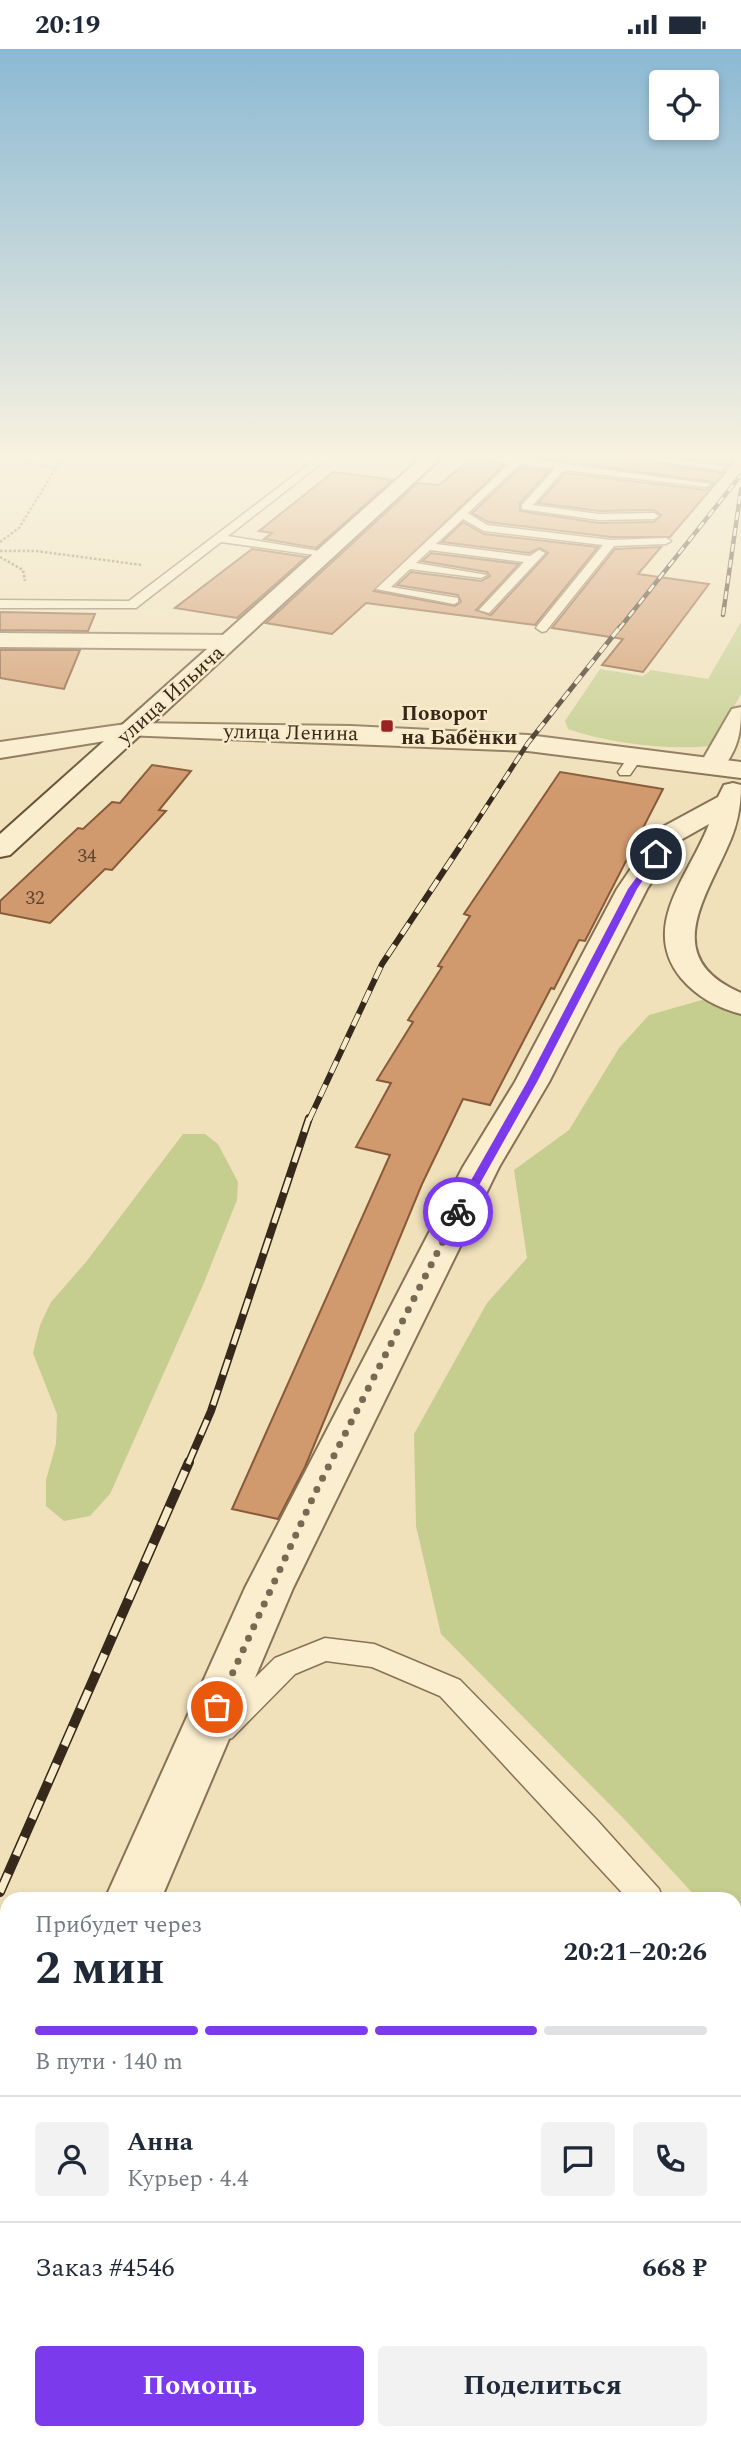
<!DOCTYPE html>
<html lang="ru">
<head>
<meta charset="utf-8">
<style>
	:root { --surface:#fff; --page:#f2f2f3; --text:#1f2937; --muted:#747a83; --line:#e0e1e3; --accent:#7c3aed }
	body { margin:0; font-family:Spectral,serif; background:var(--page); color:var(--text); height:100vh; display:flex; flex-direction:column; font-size:26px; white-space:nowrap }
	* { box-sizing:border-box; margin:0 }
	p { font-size:23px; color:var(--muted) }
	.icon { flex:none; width:38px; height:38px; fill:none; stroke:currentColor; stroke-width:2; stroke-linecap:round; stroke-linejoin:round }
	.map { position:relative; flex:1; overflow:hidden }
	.sheet { position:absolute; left:0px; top:1843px; width:742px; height:548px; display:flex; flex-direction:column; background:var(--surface); border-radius:21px 21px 0 0; box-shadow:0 4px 10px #0003 }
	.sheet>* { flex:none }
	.buttons { position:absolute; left:649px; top:21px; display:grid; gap:14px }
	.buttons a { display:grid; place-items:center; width:70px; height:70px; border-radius:7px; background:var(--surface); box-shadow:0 4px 10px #0003; font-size:35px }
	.pin { position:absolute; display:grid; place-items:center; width:60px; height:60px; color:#fff; margin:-30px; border:4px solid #fff; border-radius:50%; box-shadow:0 2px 7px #0007 }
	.courier { position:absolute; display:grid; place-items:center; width:70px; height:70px; margin:-35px; border:5px solid #7c3aed; border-radius:50%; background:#fff; color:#222; box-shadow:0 2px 9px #0007 }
	.headline em { font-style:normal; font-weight:700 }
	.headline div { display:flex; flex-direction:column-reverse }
	.headline { display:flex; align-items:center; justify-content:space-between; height:119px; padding:0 35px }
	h1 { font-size:46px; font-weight:700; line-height:52px }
	.bar { display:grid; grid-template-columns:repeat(4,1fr); gap:10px 7px; align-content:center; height:84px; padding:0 35px }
	.bar i { height:9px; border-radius:5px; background:var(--line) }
	.bar .active { background:var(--accent) }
	.bar p { grid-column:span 4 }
	.line { display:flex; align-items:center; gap:18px; padding:0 35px; border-top:2px solid var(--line) }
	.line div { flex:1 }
	.round { display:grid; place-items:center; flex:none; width:74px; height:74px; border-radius:7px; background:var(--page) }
	.button { display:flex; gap:14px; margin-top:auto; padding:14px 35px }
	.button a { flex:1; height:80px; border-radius:7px; background:var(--accent); color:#fff; font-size:28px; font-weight:700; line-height:80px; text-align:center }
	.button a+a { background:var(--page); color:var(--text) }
	.status { display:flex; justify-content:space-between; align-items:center; height:49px; padding:0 35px; background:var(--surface); direction:ltr }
	.status svg { height:19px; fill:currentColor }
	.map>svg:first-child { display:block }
	.green { fill:#c5ce8f }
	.building { fill:#d1996e; stroke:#885a39; stroke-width:2 }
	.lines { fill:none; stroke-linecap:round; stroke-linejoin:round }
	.service-casing { stroke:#887154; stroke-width:3 }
	.minor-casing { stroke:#887154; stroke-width:4 }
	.tertiary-casing { stroke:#887154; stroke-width:4 }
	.secondary-casing { stroke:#695237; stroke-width:4 }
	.path { stroke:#887154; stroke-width:2.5; stroke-dasharray:2.5 2; stroke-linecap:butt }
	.service { fill:#fbeece; fill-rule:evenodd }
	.minor { fill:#fbeece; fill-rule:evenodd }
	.tertiary { fill:#fbeece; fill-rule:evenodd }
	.secondary { fill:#fbeece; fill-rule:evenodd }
	.rail-far4-casing { stroke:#36281a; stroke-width:4.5 }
	.rail-far3-casing { stroke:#36281a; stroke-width:5 }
	.rail-far2-casing { stroke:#36281a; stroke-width:6 }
	.rail-far1-casing { stroke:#36281a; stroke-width:8 }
	.rail-casing { stroke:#36281a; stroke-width:10 }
	.rail-far4 { stroke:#f7ebca; stroke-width:2.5; stroke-dasharray:8; stroke-linecap:butt }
	.rail-far3 { stroke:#f7ebca; stroke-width:3.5; stroke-dasharray:10; stroke-linecap:butt }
	.rail-far2 { stroke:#f7ebca; stroke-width:4.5; stroke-dasharray:13; stroke-linecap:butt }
	.rail-far1 { stroke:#f7ebca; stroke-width:5; stroke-dasharray:16; stroke-linecap:butt }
	.rail { stroke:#f7ebca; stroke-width:7; stroke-dasharray:20; stroke-linecap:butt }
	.route { fill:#7c3aed }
	.done { stroke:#776952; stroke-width:7; stroke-dasharray:0 12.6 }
	.poi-dot { fill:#9a2321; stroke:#f7ebca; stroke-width:2.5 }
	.labels { text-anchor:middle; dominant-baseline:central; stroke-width:5; stroke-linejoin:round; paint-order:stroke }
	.far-number-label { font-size:19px; fill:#5d442f }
	.far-street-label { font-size:21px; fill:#36281a; stroke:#f7ebca }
	.far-poi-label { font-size:21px; font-weight:bold; fill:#36281a; stroke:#f7ebca; text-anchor:start }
</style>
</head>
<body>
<div class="status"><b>20:19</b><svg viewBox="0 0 49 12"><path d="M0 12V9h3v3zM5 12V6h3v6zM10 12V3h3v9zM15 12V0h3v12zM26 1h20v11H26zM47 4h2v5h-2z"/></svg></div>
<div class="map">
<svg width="741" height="2389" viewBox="0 0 741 2389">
	<rect width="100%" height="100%" fill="#f0e1bb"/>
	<g class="green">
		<path d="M741,573V645L713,697C667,701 611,695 568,680L565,672L600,620L643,627L651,621L708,630Z"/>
		<path d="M716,947L741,955V1896L735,1890V1850H698L626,1772L441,1585L416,1477L414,1385L487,1254L527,1209L514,1121L569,1081L619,999L649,966Z"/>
		<path d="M183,1085H205L218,1095L238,1133L237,1151L203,1236L110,1445L90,1467L64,1472L46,1457V1431L56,1395L57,1365L33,1304L40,1276L51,1253L86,1213Z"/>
	</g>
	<g class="building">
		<path d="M517,406H611L721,424L727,421L670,488H611L488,473L472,464L521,418L550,421L520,454V462L599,474L654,473L661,466L654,461L599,462L538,454L565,424L706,441L713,433Z"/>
		<path d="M664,406H738L729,418Z"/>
		<path d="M470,410L504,416L374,542L455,557L461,553L458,546L397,536L411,523L481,532L490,527L487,523L422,512L431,504L519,515L476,561L491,566L548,504L540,499L529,504L442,493L463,473L484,485L598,498L535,576L366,554L332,585L266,574L418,434L439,436Z"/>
		<path d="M333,423L393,431L316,499L264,490L272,484L259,482Z"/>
		<path d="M661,498L638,525L709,535L643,623L602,616L623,590L552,579L615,500Z"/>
		<path d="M252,500L306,508L237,569L175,559Z"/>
		<path d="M0,563L95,565L88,582L0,581Z"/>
		<path d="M0,601H80L64,640L0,629Z"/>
		<path d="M152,716L191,722L159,761L166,762L112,821L105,820L50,874L0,864V852L78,779L83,780L112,753L120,754Z"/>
		<path d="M560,723L663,740L585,892L579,891L554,940L551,939L490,1056L463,1050L422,1135L305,1418L278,1470L232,1460L390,1106L356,1098L391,1034L377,1031L413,973L408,971L442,918L438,917L470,867L464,865Z"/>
	</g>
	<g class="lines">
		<defs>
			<g id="service">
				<path d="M321,406H332L228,487L325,503L329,504V508L221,493L136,559H0V551L129,552Z"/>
				<path d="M468,406H496L711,435L706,438L564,421L533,456L599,465L654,464L659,467L654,470L599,471L522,460V456L555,419L520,415L468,464L487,476L611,491L666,489L671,492L666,495L614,497L546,582L542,583L536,579L538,576L603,496L484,482L463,470L436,495L530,507L539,501L545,504L489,564L479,561L524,513L430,501L416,514L487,526L481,529L410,520L391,538L458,549V553L454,555L376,540L510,414Z"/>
				<path d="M614,406H645L726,418L721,421Z"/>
				<path d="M636,703L643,707L630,726H620L618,723L631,704Z"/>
				<path d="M325,1589L374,1595L460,1631L596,1770L659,1840L663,1850H628L440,1647L372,1618L326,1612L295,1625L232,1689L222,1692L212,1689L208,1680L212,1671L275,1609Z"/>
				<path d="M735,1933L741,1936V1972L735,1969Z"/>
			</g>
			<g id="minor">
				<path d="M0,584L229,586L240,593L229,600L0,598Z"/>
				<path d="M741,658C741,686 738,699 721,722H703L699,717L729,665L732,660Z"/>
				<path d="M133,674L142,676L145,681L142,686L0,709V693Z"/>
				<path d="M733,734L741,736C741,759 737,778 727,799C703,853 662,910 741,944V965C718,959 697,948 681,929C639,877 690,826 709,775L677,793L647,840L549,1033L499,1118L293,1539L161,1850H105L245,1539L463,1118L515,1033L617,840L653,787L657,781L718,748L724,736Z"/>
				<path d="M7,2053V2126L0,2129V2056Z"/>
				<path d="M333,2384H404L406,2389H335Z"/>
			</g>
			<path id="tertiary" d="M133,674L351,677L528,686L741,713V729L528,702L124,686L121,681L124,676Z"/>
			<path id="secondary" d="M424,406H444L10,806L0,808V785Z"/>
		</defs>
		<use href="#service" class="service-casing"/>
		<use href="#minor" class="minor-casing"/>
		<use href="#tertiary" class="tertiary-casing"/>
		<use href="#secondary" class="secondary-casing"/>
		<g class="path">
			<path d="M1,406L55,420"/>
			<path d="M352,408L389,412"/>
			<path d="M0,493L19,479L64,406"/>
			<path d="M0,502H36L142,516"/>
			<path d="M0,508L23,521L25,532"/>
		</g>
		<use href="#service" class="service"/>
		<use href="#minor" class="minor"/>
		<use href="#tertiary" class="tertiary"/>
		<use href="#secondary" class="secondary"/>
		<defs>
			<g id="rail-far4">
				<path d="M723,566L741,440"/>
				<path d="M619,580L741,426"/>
			</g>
			<path id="rail-far3" d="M460,798L528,694L620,578"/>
			<path id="rail-far2" d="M309,1071L382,915L461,796"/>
			<path id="rail-far1" d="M188,1415L211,1362L309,1069"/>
			<path id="rail" d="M0,1843L189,1413"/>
		</defs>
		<use href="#rail-far4" class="rail-far4-casing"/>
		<use href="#rail-far3" class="rail-far3-casing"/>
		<use href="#rail-far2" class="rail-far2-casing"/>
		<use href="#rail-far1" class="rail-far1-casing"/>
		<use href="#rail" class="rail-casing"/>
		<use href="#rail-far4" class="rail-far4"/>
		<use href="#rail-far3" class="rail-far3"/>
		<use href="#rail-far2" class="rail-far2"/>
		<use href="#rail-far1" class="rail-far1"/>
		<use href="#rail" class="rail"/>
	</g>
	<linearGradient id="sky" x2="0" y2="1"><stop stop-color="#8bb9d4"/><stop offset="0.55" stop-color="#f8f2e0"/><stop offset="1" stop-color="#f8f2e0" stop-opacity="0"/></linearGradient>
	<rect width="741" height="741" fill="url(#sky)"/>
	<path class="route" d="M656,802L660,805L637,840L537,1033L464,1163L454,1165L453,1163L527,1033L628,840Z"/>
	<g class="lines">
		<path class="done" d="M217,1658L315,1444L458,1163"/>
	</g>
	<rect class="poi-dot" x="380" y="670" width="14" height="14" rx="3.5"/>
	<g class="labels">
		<g class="far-number-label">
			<text x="87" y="807">34</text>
			<text x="35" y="849">32</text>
		</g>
		<g class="far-street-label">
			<text transform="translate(171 646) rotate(-42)">улица Ильича</text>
			<text transform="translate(291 684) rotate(1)">улица Ленина</text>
		</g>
		<g class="far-poi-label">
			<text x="401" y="665">Поворот<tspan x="401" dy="24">на Бабёнки</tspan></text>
		</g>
	</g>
</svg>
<div class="buttons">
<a><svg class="icon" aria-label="locate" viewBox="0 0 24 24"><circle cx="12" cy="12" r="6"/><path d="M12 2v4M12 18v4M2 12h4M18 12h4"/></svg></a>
</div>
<div class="pin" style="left:217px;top:1658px;background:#ea580c"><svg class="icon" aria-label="bag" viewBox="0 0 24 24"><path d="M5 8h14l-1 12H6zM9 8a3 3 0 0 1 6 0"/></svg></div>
<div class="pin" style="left:656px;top:805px;background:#1f2937"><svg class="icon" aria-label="home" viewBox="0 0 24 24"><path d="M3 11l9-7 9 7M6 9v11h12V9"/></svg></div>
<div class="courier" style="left:458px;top:1163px"><svg class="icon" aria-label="bike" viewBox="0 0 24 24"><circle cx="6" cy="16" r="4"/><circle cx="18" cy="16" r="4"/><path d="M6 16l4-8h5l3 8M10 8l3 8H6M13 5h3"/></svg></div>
<section class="sheet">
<div class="headline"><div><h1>2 мин</h1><p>Прибудет через</p></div><em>20:21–20:26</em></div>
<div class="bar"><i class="active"></i><i class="active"></i><i class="active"></i><i></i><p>В пути · 140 m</p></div>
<div class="line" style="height:126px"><a class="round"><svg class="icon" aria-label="person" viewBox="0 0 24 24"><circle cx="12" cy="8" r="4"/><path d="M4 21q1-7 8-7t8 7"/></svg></a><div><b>Анна</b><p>Курьер · 4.4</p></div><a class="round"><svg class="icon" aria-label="chat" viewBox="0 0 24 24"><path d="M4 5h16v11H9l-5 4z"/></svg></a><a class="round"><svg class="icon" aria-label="phone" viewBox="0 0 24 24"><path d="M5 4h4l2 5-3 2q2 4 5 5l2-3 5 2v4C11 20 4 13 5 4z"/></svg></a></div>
<div class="line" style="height:91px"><div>Заказ #4546</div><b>668 ₽</b></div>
<div class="button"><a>Помощь</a><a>Поделиться</a></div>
</section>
</div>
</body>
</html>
